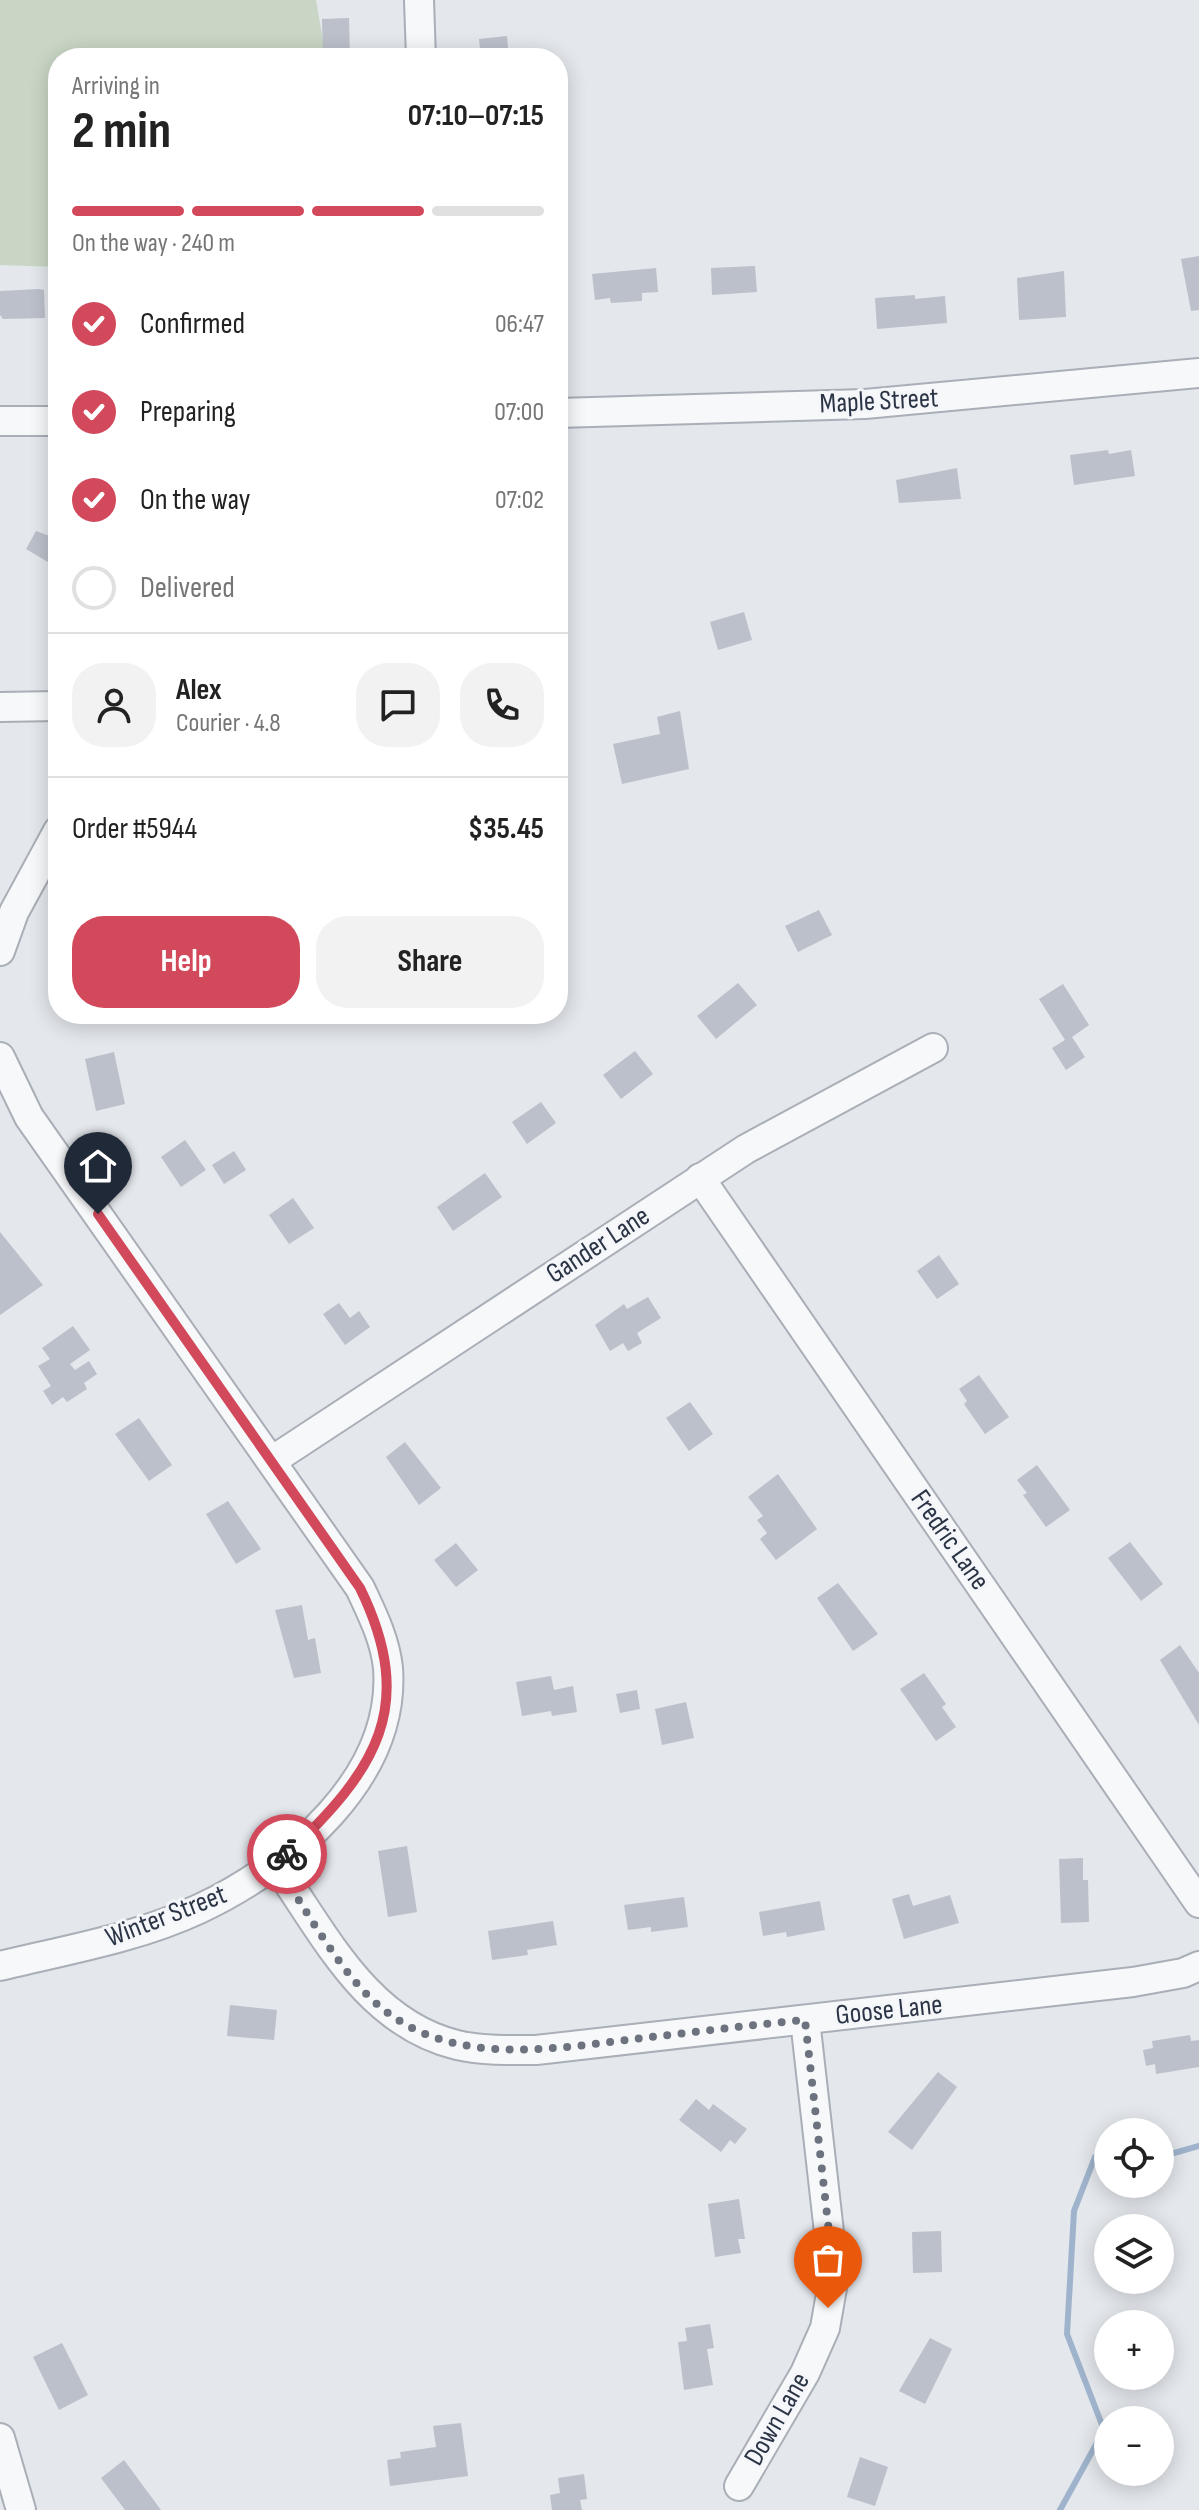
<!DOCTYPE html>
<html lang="en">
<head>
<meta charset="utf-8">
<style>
	:root { --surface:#fff; --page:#f2f2f2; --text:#222; --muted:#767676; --line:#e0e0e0; --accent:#d1495b }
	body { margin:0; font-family:"Sofia Sans Condensed",sans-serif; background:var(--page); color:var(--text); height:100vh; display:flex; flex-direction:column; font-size:30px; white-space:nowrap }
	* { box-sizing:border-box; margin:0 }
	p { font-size:26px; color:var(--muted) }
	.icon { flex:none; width:44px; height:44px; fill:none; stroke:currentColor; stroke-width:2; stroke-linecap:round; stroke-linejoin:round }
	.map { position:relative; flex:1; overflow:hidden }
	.drawer { position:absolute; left:48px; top:48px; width:520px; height:976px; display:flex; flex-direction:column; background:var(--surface); border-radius:32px; box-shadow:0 4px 20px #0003 }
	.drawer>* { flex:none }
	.fabs { position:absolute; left:1094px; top:2118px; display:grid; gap:16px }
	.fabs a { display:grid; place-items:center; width:80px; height:80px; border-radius:50%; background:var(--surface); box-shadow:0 4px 20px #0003; font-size:40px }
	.pin { position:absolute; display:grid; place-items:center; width:68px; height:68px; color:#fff; margin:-82px -34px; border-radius:50% 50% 50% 0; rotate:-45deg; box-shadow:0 0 8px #0007 }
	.pin .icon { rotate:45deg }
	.courier { position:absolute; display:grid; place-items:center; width:80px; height:80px; margin:-40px; border:6px solid #d1495b; border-radius:50%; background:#fff; color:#222; box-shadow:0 2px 10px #0007 }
	.head em { font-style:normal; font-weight:700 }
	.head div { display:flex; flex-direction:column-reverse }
	.head { display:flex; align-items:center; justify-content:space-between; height:136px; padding:0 24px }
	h1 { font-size:52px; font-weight:700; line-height:60px }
	.bar { display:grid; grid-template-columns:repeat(4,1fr); gap:12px 8px; align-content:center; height:96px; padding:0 24px }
	.bar i { height:10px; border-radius:6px; background:var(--line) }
	.bar .on { background:var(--accent) }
	.bar p { grid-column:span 4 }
	.line { display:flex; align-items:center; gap:20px; padding:0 24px; border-top:2px solid var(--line) }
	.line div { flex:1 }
	.round { display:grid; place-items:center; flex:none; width:84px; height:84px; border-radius:32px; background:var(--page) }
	ol { padding:0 24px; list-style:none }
	li { display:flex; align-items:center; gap:24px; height:88px }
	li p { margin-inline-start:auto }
	li .icon { padding:8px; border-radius:50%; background:var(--accent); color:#fff; stroke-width:4 }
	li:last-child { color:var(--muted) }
	li i { width:44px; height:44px; border:4px solid var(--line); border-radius:50% }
	.primary-button { display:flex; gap:16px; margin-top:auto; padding:16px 24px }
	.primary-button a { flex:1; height:92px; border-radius:32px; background:var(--accent); color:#fff; font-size:32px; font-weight:700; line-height:92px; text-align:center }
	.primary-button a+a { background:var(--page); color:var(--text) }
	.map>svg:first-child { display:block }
	.green { fill:#c9d6c5 }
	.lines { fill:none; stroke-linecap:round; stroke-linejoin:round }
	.stream { stroke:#9fb4cc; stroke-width:6 }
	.building { fill:#bbc0ca }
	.minor-casing { stroke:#a9aeb7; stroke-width:32 }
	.minor { stroke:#f7f8fa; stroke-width:28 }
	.done { stroke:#6c737f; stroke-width:8; stroke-dasharray:0 14.4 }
	.route { stroke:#d1495b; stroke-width:10 }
	.labels { text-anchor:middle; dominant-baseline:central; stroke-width:6; stroke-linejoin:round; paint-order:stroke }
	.street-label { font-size:28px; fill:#2b3445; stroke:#f4f6f9 }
</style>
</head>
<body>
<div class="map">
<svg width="1199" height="2510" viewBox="0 0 1199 2510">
	<rect width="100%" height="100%" fill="#e4e7ec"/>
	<path class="green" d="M0,0H316L326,58H58V267L0,265Z"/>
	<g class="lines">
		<g class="stream">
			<path d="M1160,2157L1199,2146"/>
			<path d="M1060,2510L1104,2430L1067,2334L1074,2211L1095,2157H1108"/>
		</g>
	</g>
	<g class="building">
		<path d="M349,18L350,58H323L322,19Z"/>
		<path d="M507,36L509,58H481L479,39Z"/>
		<path d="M1199,256V310L1191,311L1181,259Z"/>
		<path d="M755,266L757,292L712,295L711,268Z"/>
		<path d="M656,268L658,292L642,293V301L611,303L610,298L595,300L592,274Z"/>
		<path d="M1064,271L1066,317L1019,320L1017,278Z"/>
		<path d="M39,289L44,290L45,318L3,319L0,315V291Z"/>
		<path d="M915,295V299L945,296L947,323L877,329L875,298Z"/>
		<path d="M1108,450L1109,454L1131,450L1135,476L1074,485L1070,455Z"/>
		<path d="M957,468L961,499L899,503L896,480Z"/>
		<path d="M36,531L58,539V568L26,549Z"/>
		<path d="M744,612L752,640L718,650L710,622Z"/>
		<path d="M680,711L689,769L622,784L613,744L660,734L657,717Z"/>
		<path d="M819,910L832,935L798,952L785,926Z"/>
		<path d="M738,983L757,1005L716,1039L697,1016Z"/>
		<path d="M1063,984L1089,1025L1072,1037L1085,1057L1066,1070L1052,1048L1065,1040L1039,999Z"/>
		<path d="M635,1051L653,1074L621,1099L603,1075Z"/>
		<path d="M114,1052L125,1104L96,1111L85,1059Z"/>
		<path d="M541,1102L556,1123L527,1144L512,1122Z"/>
		<path d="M185,1140L206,1170L181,1187L161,1157Z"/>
		<path d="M234,1151L246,1170L224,1184L212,1165Z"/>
		<path d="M485,1173L502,1197L453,1231L437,1207Z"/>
		<path d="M293,1198L314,1228L289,1244L269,1215Z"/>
		<path d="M0,1232L43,1285L0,1315Z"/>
		<path d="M939,1255L959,1284L937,1299L917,1271Z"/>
		<path d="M648,1297L661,1318L637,1333L642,1343L628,1351L623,1343L610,1351L595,1325L624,1304L627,1309Z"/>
		<path d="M339,1303L350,1318L359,1311L370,1327L345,1345L323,1314Z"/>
		<path d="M73,1326L90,1350L70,1364L75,1370L89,1361L97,1374L84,1383L87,1389L67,1402L63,1397L52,1405L43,1391L51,1386L38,1366L50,1359L42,1348Z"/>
		<path d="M979,1375L1009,1417L985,1434L964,1404L967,1401L959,1389Z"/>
		<path d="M690,1402L713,1434L689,1451L666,1418Z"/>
		<path d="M139,1418L172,1465L149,1481L115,1434Z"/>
		<path d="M405,1442L441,1488L419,1505L386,1457Z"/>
		<path d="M1037,1465L1070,1510L1046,1527L1023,1495L1027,1493L1017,1480Z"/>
		<path d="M778,1474L817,1529L776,1560L760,1539L767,1533L757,1520L763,1516L748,1497Z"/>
		<path d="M228,1501L261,1549L236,1564L206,1514Z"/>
		<path d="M1130,1542L1163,1584L1141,1601L1108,1558Z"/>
		<path d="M456,1543L478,1570L456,1587L434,1560Z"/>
		<path d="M838,1583L878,1634L853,1651L817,1598Z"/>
		<path d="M302,1605L308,1640L315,1638L321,1673L294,1678L275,1610Z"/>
		<path d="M1180,1645L1199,1673V1725L1160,1660Z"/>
		<path d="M924,1673L946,1704L942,1707L956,1727L936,1741L900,1689Z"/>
		<path d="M551,1676L554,1690L573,1686L577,1712L552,1716L551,1711L522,1716L516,1682Z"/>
		<path d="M637,1690L640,1709L620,1713L616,1694Z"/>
		<path d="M686,1702L694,1738L662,1745L655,1709Z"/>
		<path d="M407,1846L417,1912L388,1917L378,1851Z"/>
		<path d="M1083,1858V1880H1088L1089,1922L1061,1923L1059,1859Z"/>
		<path d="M909,1894L913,1906L950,1895L959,1923L904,1939L892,1899Z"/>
		<path d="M684,1897L688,1927L651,1932V1927L628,1930L624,1905Z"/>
		<path d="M820,1901L825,1930L787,1937L786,1932L763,1936L759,1912Z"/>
		<path d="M553,1921L557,1945L527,1950L528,1955L492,1960L488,1931Z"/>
		<path d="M230,2005L277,2010L274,2040L227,2036Z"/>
		<path d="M1190,2035L1191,2041L1199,2040V2067L1156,2074L1155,2064L1146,2066L1143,2050L1153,2048L1152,2041Z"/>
		<path d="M938,2072L957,2087L912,2150L888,2132Z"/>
		<path d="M696,2099L709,2110L713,2104L747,2129L735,2144L730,2140L721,2152L679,2120Z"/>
		<path d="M739,2199L745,2239H738L741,2253L715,2257L708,2204Z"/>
		<path d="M941,2231L942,2272L913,2273L912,2232Z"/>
		<path d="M710,2324L714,2348L707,2349L713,2385L684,2390L678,2342L687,2341L685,2328Z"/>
		<path d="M930,2338L952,2349L925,2404L899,2391Z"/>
		<path d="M62,2343L88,2395L59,2410L33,2357Z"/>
		<path d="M461,2423L468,2476L390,2486L387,2460L401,2458L400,2452L436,2447L433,2426Z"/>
		<path d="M860,2457L888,2467L875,2506L847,2497Z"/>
		<path d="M124,2460L161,2510H125L101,2478Z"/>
		<path d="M584,2474L587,2499L580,2500L582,2510H552L550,2495L560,2493L558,2478Z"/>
	</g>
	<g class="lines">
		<defs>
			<g id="minor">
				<path d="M419,0L421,58"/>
				<path d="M558,413L865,404L1199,373"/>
				<path d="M0,421H58"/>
				<path d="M0,707L58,706"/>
				<path d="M0,951L14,912L58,831"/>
				<path d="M0,1057L29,1117L360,1588C372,1614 385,1639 388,1668C396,1778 289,1867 199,1909C137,1938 66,1950 0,1966"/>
				<path d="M700,1178L1199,1903"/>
				<path d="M273,1460L746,1149L933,1048"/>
				<path d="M276,1865C325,1935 367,2023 457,2045C483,2051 510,2050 536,2050L1133,1982L1183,1973L1199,1966"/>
				<path d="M0,2438L21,2510"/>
				<path d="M739,2486L805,2373L825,2328L832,2288L830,2241L805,2020"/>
			</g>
		</defs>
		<use href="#minor" class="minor-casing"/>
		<use href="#minor" class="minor"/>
	</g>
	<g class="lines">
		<path class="done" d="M287,1854L276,1865C307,1910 341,1976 384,2010C458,2068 556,2048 642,2038C696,2032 750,2025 805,2020L830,2241L828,2308"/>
		<path class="route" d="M98,1214L360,1588C418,1707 376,1770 287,1854"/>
	</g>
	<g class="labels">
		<g class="street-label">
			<text transform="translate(879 401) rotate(-3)">Maple Street</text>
			<text transform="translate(598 1245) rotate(-33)">Gander Lane</text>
			<text transform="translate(950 1540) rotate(55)">Fredric Lane</text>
			<text transform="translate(166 1916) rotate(-21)">Winter Street</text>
			<text transform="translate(889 2010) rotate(-6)">Goose Lane</text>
			<text transform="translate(777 2419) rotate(-60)">Down Lane</text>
		</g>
	</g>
</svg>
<div class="fabs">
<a><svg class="icon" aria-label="locate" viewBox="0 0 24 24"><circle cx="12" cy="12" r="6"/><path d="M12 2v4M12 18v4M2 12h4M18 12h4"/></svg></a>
<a><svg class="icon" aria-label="layers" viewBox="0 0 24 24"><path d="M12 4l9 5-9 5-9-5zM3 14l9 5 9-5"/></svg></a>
<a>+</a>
<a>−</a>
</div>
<div class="pin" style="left:828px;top:2308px;background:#ea580c"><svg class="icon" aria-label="bag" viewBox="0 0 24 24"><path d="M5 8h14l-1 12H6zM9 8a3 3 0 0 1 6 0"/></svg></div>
<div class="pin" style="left:98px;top:1214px;background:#1f2937"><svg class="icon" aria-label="home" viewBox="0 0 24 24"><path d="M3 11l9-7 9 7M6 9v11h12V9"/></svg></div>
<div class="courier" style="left:287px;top:1854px"><svg class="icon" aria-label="bike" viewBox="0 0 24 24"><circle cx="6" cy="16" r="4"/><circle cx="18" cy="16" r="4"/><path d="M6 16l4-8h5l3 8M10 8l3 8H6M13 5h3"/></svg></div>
<section class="drawer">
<div class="head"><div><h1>2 min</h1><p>Arriving in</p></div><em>07:10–07:15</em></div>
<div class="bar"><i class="on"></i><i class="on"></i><i class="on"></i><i></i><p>On the way · 240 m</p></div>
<ol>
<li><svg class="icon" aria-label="check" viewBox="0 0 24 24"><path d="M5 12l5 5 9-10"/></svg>Confirmed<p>06:47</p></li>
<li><svg class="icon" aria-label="check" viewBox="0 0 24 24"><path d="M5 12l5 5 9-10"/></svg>Preparing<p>07:00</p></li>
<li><svg class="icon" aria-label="check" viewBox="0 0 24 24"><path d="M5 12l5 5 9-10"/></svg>On the way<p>07:02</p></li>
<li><i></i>Delivered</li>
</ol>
<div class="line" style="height:144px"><a class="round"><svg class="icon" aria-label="person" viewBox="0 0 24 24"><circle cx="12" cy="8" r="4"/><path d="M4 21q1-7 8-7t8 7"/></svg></a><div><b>Alex</b><p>Courier · 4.8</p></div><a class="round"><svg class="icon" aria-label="chat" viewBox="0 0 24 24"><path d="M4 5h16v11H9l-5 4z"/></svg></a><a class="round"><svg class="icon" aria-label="phone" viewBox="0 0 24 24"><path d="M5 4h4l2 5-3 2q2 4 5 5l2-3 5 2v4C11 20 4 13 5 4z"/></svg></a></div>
<div class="line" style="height:104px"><div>Order #5944</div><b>$35.45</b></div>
<div class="primary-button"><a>Help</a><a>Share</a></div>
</section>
</div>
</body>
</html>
